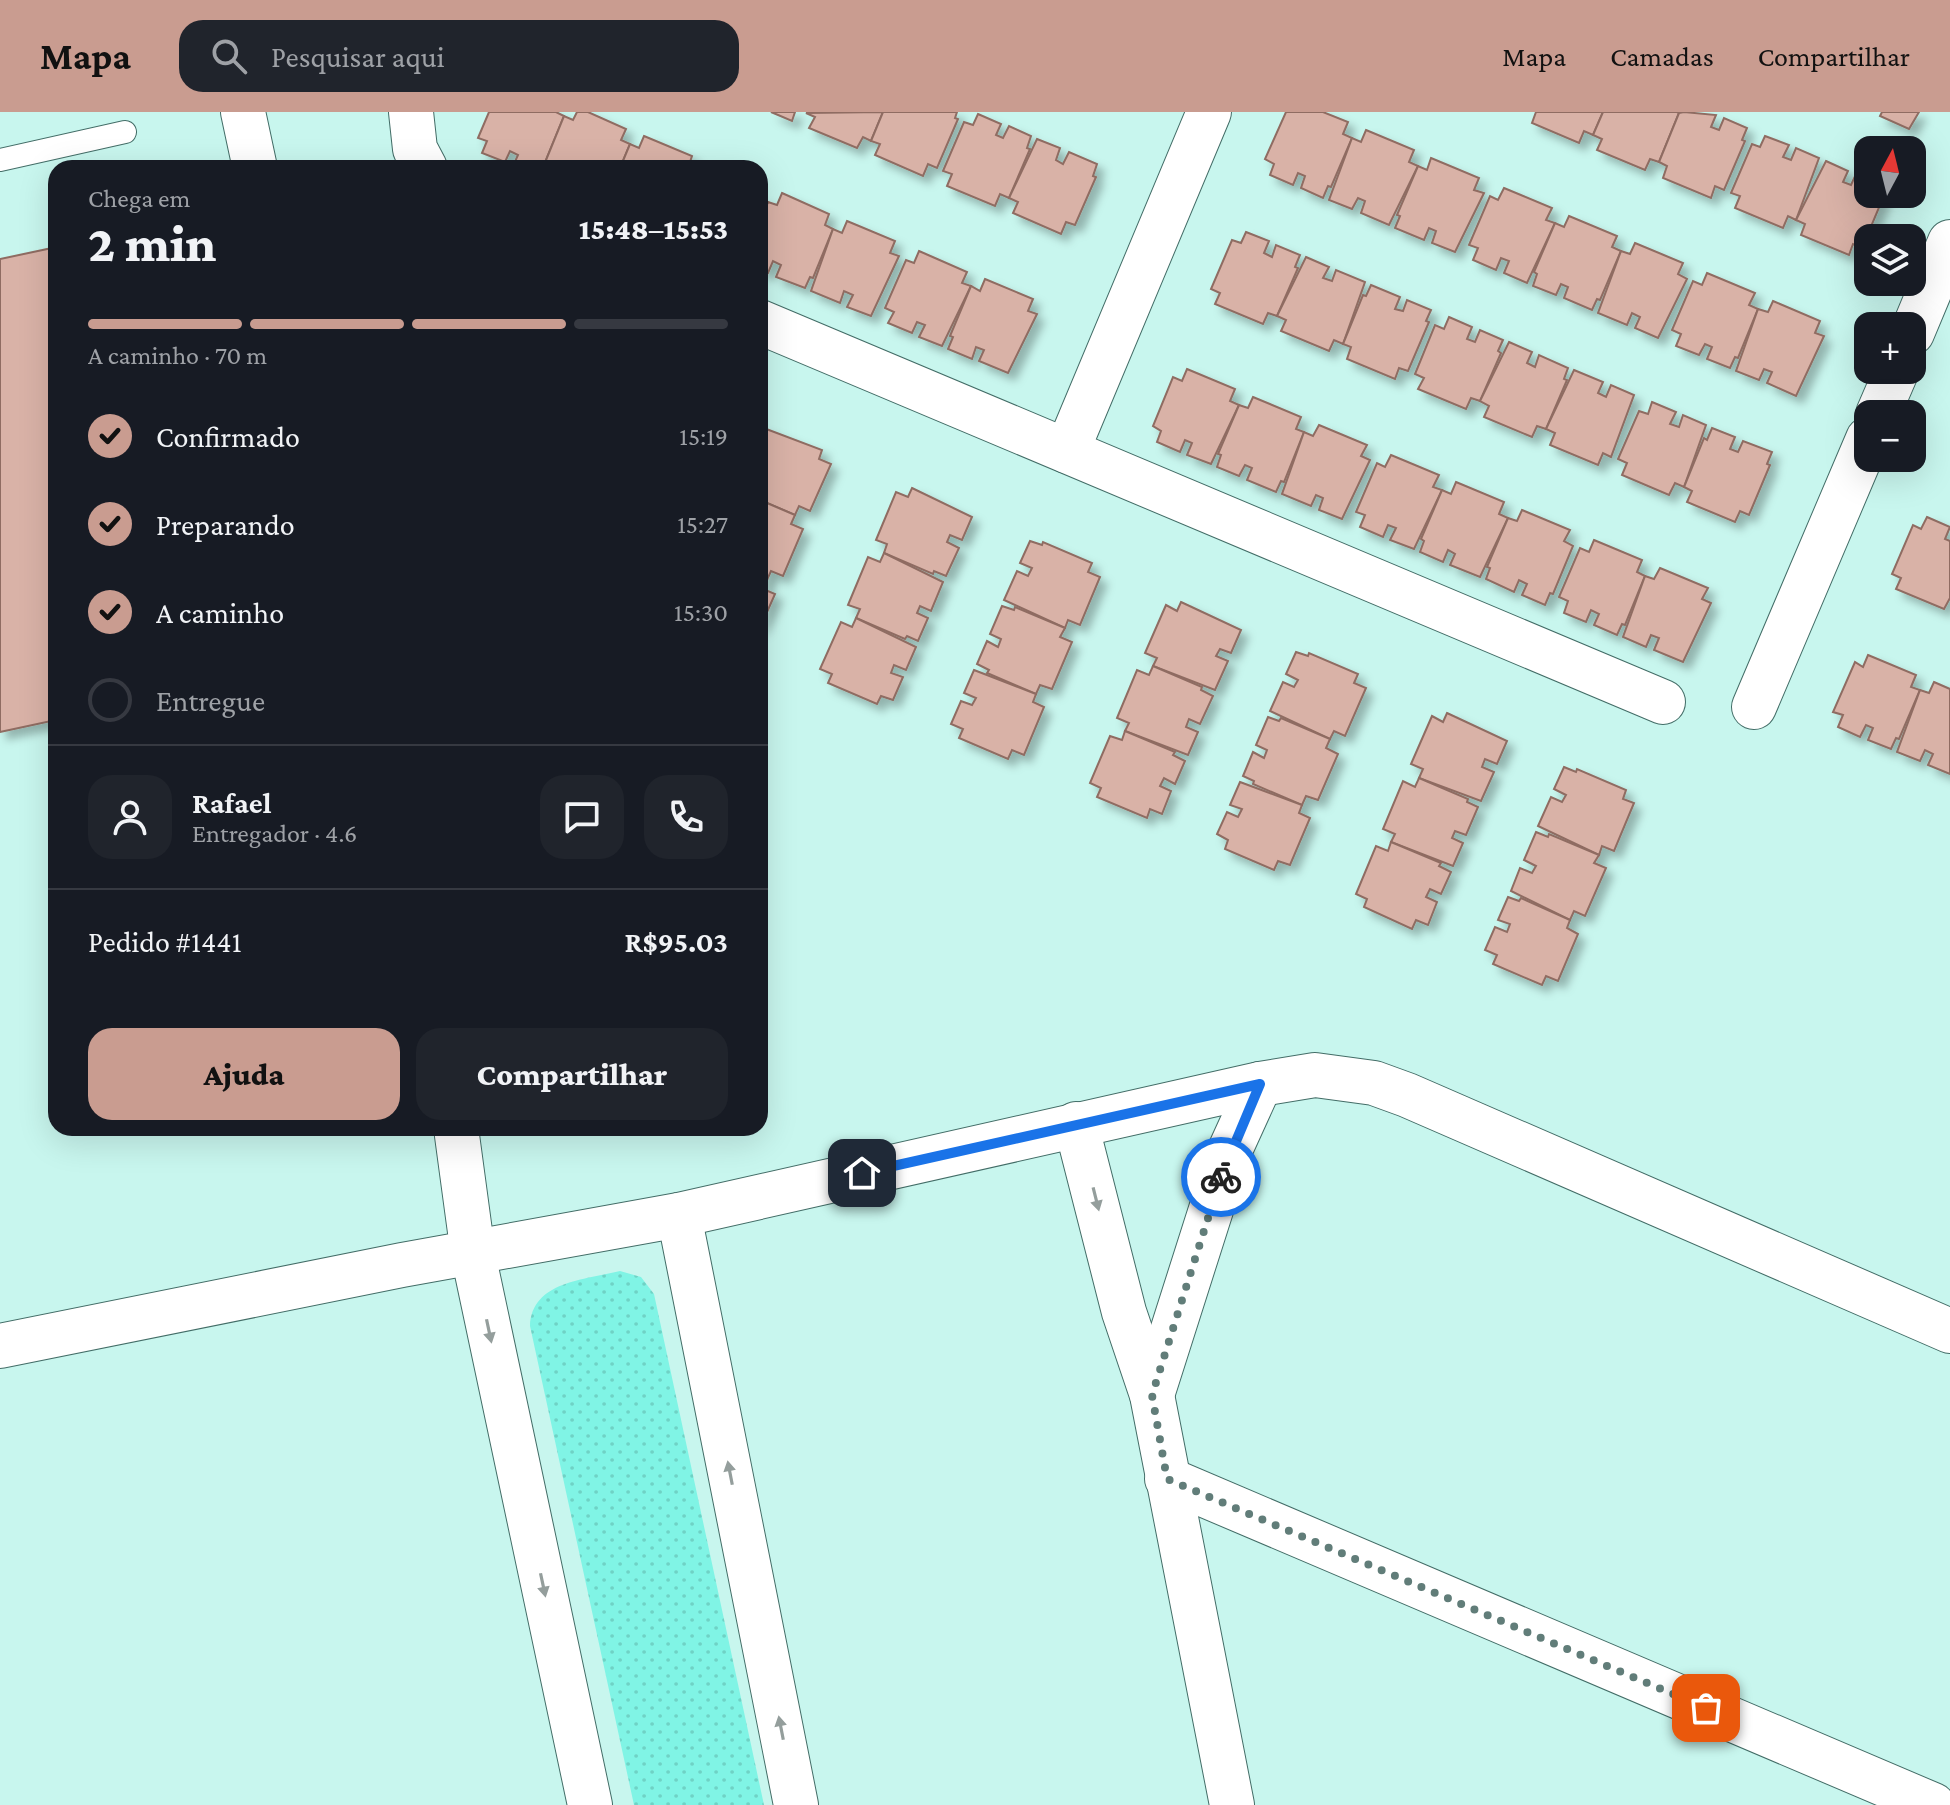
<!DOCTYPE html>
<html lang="pt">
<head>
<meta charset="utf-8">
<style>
	:root { --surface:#171b24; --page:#20242c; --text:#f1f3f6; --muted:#9ea1a6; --line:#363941; --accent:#c99c90 }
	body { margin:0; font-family:"Crimson Pro",serif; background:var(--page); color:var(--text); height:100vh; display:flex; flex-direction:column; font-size:30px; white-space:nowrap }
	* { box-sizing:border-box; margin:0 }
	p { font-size:26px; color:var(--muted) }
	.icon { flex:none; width:44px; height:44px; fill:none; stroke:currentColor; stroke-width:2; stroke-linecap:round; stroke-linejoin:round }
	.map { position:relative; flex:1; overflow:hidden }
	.side { position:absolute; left:48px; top:48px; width:720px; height:976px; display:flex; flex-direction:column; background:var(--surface); border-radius:24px; box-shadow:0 8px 32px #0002 }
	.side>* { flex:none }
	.needle { width:52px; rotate:7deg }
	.tools { position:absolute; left:1854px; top:24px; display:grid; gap:16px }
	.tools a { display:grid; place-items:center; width:72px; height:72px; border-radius:16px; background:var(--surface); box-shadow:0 8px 32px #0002; font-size:40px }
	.pin { position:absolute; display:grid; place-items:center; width:68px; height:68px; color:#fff; margin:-34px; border-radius:16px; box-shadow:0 4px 12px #0006 }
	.courier { position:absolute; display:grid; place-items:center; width:80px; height:80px; margin:-40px; border:6px solid #1a73e8; border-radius:50%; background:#fff; color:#222; box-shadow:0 2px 10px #0007 }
	.overview em { font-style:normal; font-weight:800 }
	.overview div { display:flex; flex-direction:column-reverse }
	.overview { display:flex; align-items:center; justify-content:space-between; height:136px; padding:0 40px }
	h1 { font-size:52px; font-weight:800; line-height:60px }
	.bar { display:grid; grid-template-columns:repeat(4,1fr); gap:12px 8px; align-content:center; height:96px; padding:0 40px }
	.bar i { height:10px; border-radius:6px; background:var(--line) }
	.bar .active { background:var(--accent) }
	.bar p { grid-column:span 4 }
	.line { display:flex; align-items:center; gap:20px; padding:0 40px; border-top:2px solid var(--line) }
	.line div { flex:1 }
	.round { display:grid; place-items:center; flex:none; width:84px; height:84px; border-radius:24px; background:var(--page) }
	ol { padding:0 40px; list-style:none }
	li { display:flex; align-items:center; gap:24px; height:88px }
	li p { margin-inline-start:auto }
	li .icon { padding:8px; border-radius:50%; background:var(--accent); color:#111; stroke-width:4 }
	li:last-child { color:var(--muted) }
	li i { width:44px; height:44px; border:4px solid var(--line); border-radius:50% }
	.action { display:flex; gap:16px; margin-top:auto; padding:16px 40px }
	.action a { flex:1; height:92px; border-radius:24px; background:var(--accent); color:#111; font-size:32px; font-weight:800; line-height:92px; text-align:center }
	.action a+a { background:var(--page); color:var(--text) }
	header { display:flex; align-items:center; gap:48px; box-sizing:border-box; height:112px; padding:0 40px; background:var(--accent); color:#111 }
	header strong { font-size:38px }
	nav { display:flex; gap:44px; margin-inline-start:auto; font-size:28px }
	.search { width:560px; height:72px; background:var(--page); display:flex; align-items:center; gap:20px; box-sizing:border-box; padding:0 28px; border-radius:24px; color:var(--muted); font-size:30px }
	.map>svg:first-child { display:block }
	.green { fill:url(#green-dots) }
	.building { fill:#d9b2a7; stroke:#8f6c62; stroke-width:2; filter:url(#shadow) }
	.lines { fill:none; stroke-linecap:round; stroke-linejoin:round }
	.lane-casing { stroke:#436d67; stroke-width:24 }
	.street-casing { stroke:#436d67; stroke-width:46 }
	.lane { stroke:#fff; stroke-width:22 }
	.street { stroke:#fff; stroke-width:44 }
	.oneway { fill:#949e9c }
	.done { stroke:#617d79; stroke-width:8; stroke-dasharray:0 14.4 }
	.route { stroke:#1a73e8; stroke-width:10 }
</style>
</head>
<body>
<header>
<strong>Mapa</strong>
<div class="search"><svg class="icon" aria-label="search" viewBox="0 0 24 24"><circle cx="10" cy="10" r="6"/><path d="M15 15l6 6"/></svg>Pesquisar aqui</div>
<nav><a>Mapa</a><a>Camadas</a><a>Compartilhar</a></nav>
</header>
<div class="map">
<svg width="1950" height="1693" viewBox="0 0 1950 1693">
	<defs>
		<pattern id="green-dots" width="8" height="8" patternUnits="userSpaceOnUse" patternTransform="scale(2)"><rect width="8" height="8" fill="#80f4e5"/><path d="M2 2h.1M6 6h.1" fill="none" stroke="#6fd2c5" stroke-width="1.8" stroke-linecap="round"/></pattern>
		<filter id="shadow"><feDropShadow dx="7" dy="7" stdDeviation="4" flood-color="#0004"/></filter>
	</defs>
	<rect width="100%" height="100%" fill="#c8f6ee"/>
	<path class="green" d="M620,1159L641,1165L654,1182L764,1693H634L530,1214C532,1169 585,1168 620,1159Z"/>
	<g class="building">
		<path d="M489,0H556L564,4L544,53L518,56L513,54L518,43L510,39L505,50L482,41L487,29L478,26Z"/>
		<path d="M577,0H588L626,17L621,28L630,32L620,56H546L544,53L564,4L573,8Z"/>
		<path d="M771,0H795L792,9Z"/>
		<path d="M883,0L871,29L863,25L857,36L809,16L815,5L806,1Z"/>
		<path d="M883,0H957L955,6L958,7L937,56L928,52L923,64L875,43L880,32L871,29Z"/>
		<path d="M1286,0H1323L1348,10L1343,22L1352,26L1331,75L1328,74L1323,86L1301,76L1305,64L1298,61L1293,73L1270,63L1274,52L1265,47Z"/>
		<path d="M1536,0H1603L1593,23L1584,19L1579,31L1532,11Z"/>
		<path d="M1603,0H1677L1679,1L1659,50L1650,47L1645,58L1597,38L1602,27L1593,23Z"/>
		<path d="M1684,0L1716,3L1711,15L1719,18L1724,6L1747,16L1742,28L1745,29L1724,78L1715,74L1711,86L1663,66L1667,54L1659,50L1679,1Z"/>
		<path d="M1882,0H1919L1909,17L1880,4Z"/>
		<path d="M978,2L1001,12L996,23L1003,26L1009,14L1031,24L1027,36L1030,37L1009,86L1000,82L995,94L947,74L952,62L943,59L964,10L973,13Z"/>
		<path d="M1366,18L1414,38L1409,50L1418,54L1389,113L1361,101L1365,89L1358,86L1352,97L1329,88L1352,26L1361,30Z"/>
		<path d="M644,24L692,44L688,56H620L630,32L639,36Z"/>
		<path d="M1765,24L1789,33L1783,45L1791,48L1796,36L1819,46L1796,108L1788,104L1783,116L1735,96L1740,84L1731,81L1752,32L1760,35Z"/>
		<path d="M1037,27L1060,36L1056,48L1063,52L1069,40L1097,52L1093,64L1096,65L1075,113L1066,110L1061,122L1013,101L1018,90L1009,86Z"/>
		<path d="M1431,46L1479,66L1474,78L1484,81L1455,140L1432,131L1436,119L1429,116L1424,128L1395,116L1400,104L1397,103L1418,54L1427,58Z"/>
		<path d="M1826,49L1848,59L1843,70L1851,73L1856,62L1868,67V82H1881L1883,86L1862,136L1853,132L1849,143L1801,123L1805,112L1796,108Z"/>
		<path d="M1504,76L1552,96L1546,108L1555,111L1527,171L1504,161L1509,149L1501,146L1496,158L1473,148L1478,136L1469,133L1490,84L1498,88Z"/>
		<path d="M782,81L829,102L825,113L833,117L813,166L810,165L805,176L776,165L781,153L773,149L768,161L760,158V108L768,90L777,93Z"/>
		<path d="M760,86L768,90L760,108Z"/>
		<path d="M1569,104L1617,124L1612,135L1621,139L1600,188L1597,187L1592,198L1564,186L1568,175L1561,172L1556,183L1533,174L1537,162L1534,160L1555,111L1564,115Z"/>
		<path d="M847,109L895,129L890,141L899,144L871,204L847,195L853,183L844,179L840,191L811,179L833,117L842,121Z"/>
		<path d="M1246,120L1269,129L1264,141L1272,145L1276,133L1300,143L1295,155L1298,156L1277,204L1268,201L1263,212L1215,192L1220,181L1211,177L1232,128L1241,131Z"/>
		<path d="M1635,131L1683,151L1678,162L1687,167L1658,226L1635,216L1640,205L1632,201L1627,213L1598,201L1621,139L1630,142Z"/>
		<path d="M52,136L56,157V608L0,620V147Z"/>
		<path d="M919,139L967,160L962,171L971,174L942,234L919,225L925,213L917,210L912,221L888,211L894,200L885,196L906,148L914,151Z"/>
		<path d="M1306,145L1329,155L1323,166L1332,169L1336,158L1365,170L1343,232L1334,228L1329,239L1281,219L1286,208L1277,204Z"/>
		<path d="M1707,161L1755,181L1749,193L1758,197L1738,246L1735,245L1730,256L1707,247L1712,235L1705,232L1699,243L1676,234L1681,222L1672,218L1693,169L1702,173Z"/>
		<path d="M985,167L1033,187L1028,199L1037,202L1008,261L979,249L984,238L976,235L972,247L948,237L953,225L950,224L971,174L980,179Z"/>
		<path d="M1371,173L1400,185L1395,197L1403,199L1407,188L1431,198L1426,209L1429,210L1408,259L1399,256L1395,267L1347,247L1351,235L1343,232L1363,183L1366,184Z"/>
		<path d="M1773,189L1820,209L1815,221L1824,224L1796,284L1767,271L1772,260L1764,257L1759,268L1736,259L1758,197L1768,200Z"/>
		<path d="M1449,205L1472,215L1467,227L1475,230L1480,218L1503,228L1498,239L1501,241L1480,289L1471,286L1466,297L1418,277L1424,266L1415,262L1435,213L1444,217Z"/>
		<path d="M1509,230L1532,240L1527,251L1535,255L1539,243L1568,256L1564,267L1567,268L1546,317L1537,314L1532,325L1484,305L1489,294L1480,289Z"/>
		<path d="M1187,257L1235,277L1230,289L1239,293L1211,352L1187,343L1192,331L1185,328L1180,340L1157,330L1161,319L1153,314L1173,265L1182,269Z"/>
		<path d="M1574,258L1603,270L1598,281L1606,285L1611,273L1634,283L1611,345L1603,341L1598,353L1550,333L1555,321L1546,317Z"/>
		<path d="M1253,285L1301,305L1296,317L1304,320L1284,370L1281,369L1276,380L1247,368L1252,356L1245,353L1239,364L1217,355L1221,343L1218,342L1239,293L1248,296Z"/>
		<path d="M1652,290L1676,300L1670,312L1679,315L1683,303L1706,313L1684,375L1675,371L1669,383L1622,363L1627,351L1618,347L1639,299L1648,302Z"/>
		<path d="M1319,313L1367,333L1361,344L1370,348L1342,407L1319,398L1323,386L1316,383L1311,394L1282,382L1304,320L1313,324Z"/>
		<path d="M761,315L822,338L819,347L831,352L810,399L799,394L795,403L760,388Z"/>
		<path d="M1712,316L1735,325L1730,337L1738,340L1743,329L1772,340L1767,352L1770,353L1749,403L1740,399L1735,410L1687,390L1692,379L1684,375L1704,326L1707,328Z"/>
		<path d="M1391,343L1439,363L1433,375L1442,378L1414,437L1390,428L1396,416L1388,413L1383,425L1360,415L1365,403L1356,400L1377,351L1385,355Z"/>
		<path d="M1456,370L1504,390L1499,402L1508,406L1480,465L1450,453L1455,442L1448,438L1443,450L1420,440L1424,429L1421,427L1442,378L1451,382Z"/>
		<path d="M912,376L972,405L962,428L950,423L947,430L959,436L946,464L934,459L933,462L884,441L887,432L876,428L896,380L908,385Z"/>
		<path d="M760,388L795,403L791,412L803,417L783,464L771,459L767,468L760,465Z"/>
		<path d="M1522,398L1570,418L1564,429L1573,434L1553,482L1550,481L1545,493L1522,483L1527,472L1519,468L1514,480L1486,467L1490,456L1487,455L1508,406L1517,409Z"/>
		<path d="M1927,405L1950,415L1945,427L1950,429V486L1944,497L1896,477L1901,466L1892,462L1913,413L1921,417Z"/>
		<path d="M1594,428L1642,448L1637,460L1645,464L1625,513L1622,512L1617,523L1594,513L1599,502L1591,498L1586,510L1564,501L1568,489L1559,485L1580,436L1589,440Z"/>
		<path d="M1030,429L1042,433L1043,430L1092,451L1088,460L1100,465L1080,513L1068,508L1065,516L1004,488L1017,459L1028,464L1032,456L1020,451Z"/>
		<path d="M884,441L943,470L931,499L920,494L917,501L928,506L918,529L907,524L905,527L856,506L860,497L848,493L868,445L880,450Z"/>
		<path d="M1660,456L1708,476L1702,487L1711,491L1683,550L1654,538L1659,526L1651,523L1646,535L1623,525L1645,464L1654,467Z"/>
		<path d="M760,465L767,468L763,477L775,482L760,516Z"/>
		<path d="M1181,490L1241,518L1231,541L1220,537L1216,544L1228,549L1215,578L1153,554L1157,546L1145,541L1166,493L1177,499Z"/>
		<path d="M1002,494L1014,498L1015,495L1065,516L1060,525L1072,530L1052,577L1040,573L1036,582L987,561L989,558L977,552L987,529L998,535L1001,527L990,522Z"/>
		<path d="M856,506L916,535L906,558L894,553L891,561L903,565L893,588L881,584L877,592L828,571L832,562L820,557L841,510L852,515Z"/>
		<path d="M1296,540L1308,544L1309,541L1358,562L1354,571L1366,576L1345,624L1334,619L1330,627L1270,599L1283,570L1294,575L1298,568L1286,562Z"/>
		<path d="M1868,543L1916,563L1911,575L1920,578L1899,627L1896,626L1891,637L1868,628L1873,616L1866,613L1860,625L1838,615L1843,603L1833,600L1855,550L1863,555Z"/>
		<path d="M1153,554L1202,575L1201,578L1213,584L1200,612L1189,607L1186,615L1198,620L1188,643L1125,619L1129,611L1117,606L1137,558L1149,563Z"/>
		<path d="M974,558L1036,582L1033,590L1044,595L1024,643L1012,638L1008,647L959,626L963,617L951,612L961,589L972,593L976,586L964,581Z"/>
		<path d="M1934,570L1950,577V662L1928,653L1933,642L1925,638L1920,649L1897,640L1920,578L1929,581Z"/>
		<path d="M1447,601L1507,629L1497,652L1485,647L1482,655L1494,660L1481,689L1419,666L1423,657L1411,652L1432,604L1443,610Z"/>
		<path d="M1268,605L1279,609L1281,606L1330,627L1326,636L1338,642L1318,688L1306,684L1302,693L1253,672L1254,669L1243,664L1253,640L1264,646L1267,638L1256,633Z"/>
		<path d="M1125,619L1175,640L1173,643L1185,649L1175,672L1164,666L1160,674L1171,679L1162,702L1150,697L1147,706L1097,685L1101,676L1090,671L1110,624L1122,628Z"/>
		<path d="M1564,655L1576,660L1577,657L1626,678L1623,687L1634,691L1614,739L1602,734L1599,743L1538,714L1551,685L1562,690L1566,683L1554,677Z"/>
		<path d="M1419,666L1468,687L1467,690L1478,695L1466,723L1455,719L1452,726L1463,731L1453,754L1391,730L1395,722L1383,717L1403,669L1415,675Z"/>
		<path d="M1240,670L1302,693L1299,701L1310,706L1290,753L1278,749L1274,758L1225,737L1228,728L1217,722L1227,700L1238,705L1242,697L1230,693Z"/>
		<path d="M1536,720L1548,725L1549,722L1599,743L1594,751L1606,756L1585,804L1574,799L1570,808L1511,779L1520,756L1532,761L1536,754L1524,748Z"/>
		<path d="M1391,730L1441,751L1439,754L1451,760L1441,782L1430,777L1426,785L1437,790L1428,813L1416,808L1412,817L1364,795L1367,787L1356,782L1376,734L1388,739Z"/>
		<path d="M1508,785L1519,789L1521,786L1570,808L1567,816L1578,822L1558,869L1546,864L1542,873L1493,852L1497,843L1485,838L1495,815L1507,820L1510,812L1498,808Z"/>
	</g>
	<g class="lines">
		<defs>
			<path id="lane" d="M0,48L125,20"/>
			<g id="street">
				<path d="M243,0L255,56"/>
				<path d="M411,0L415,37L425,56"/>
				<path d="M760,210L1663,590"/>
				<path d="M1912,221L1950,130"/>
				<path d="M1878,302L1897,258"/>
				<path d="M1067,339L1209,0"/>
				<path d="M1754,595L1868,327"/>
				<path d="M1076,1012L1124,1200L1152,1283L1232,1693"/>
				<path d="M456,1016L473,1142L590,1693"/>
				<path d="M679,1103L796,1693"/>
				<path d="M0,1234L402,1153L679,1103L1260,972L1315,963L1374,971L1407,983L1950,1219"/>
				<path d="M1152,1283L1230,1038L1260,972"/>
				<path d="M1167,1367L1933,1693"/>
			</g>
		</defs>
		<use href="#lane" class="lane-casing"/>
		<use href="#street" class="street-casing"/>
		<use href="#lane" class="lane"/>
		<use href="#street" class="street"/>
	</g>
	<defs><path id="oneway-solid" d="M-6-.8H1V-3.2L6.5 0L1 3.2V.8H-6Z" transform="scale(2)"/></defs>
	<g class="oneway">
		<use href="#oneway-solid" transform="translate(1096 1087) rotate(76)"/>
		<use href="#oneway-solid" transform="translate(489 1219) rotate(78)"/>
		<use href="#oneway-solid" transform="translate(730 1361) rotate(-101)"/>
		<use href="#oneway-solid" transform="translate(543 1473) rotate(78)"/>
		<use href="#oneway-solid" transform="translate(781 1616) rotate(-101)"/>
	</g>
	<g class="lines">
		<path class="done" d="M1221,1065L1152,1283L1167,1367L1706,1596"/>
		<path class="route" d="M862,1061L1260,972L1221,1065"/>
	</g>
</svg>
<div class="tools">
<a><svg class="needle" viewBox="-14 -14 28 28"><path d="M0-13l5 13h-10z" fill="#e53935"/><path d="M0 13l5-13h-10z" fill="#9ea1a6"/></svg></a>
<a><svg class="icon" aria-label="layers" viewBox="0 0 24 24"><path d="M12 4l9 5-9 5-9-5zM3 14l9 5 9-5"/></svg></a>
<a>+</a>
<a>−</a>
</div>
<div class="pin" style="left:1706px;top:1596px;background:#ea580c"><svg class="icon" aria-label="bag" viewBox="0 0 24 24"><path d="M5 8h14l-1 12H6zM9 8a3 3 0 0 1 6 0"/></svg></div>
<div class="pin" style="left:862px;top:1061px;background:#1f2937"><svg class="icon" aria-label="home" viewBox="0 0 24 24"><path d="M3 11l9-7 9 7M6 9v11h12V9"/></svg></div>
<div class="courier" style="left:1221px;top:1065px"><svg class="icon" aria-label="bike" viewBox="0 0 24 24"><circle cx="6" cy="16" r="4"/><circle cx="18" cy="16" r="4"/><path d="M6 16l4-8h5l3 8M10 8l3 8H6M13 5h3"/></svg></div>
<section class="side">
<div class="overview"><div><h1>2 min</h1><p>Chega em</p></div><em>15:48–15:53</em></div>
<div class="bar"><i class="active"></i><i class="active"></i><i class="active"></i><i></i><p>A caminho · 70 m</p></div>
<ol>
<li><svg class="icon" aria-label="check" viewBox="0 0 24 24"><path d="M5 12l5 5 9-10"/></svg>Confirmado<p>15:19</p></li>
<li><svg class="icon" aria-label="check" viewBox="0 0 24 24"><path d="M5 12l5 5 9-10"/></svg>Preparando<p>15:27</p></li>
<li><svg class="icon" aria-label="check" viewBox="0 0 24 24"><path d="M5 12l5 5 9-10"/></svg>A caminho<p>15:30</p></li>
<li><i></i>Entregue</li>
</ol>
<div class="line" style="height:144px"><a class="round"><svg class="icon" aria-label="person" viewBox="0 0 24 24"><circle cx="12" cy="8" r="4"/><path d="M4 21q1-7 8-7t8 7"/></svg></a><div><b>Rafael</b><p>Entregador · 4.6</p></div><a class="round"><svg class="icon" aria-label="chat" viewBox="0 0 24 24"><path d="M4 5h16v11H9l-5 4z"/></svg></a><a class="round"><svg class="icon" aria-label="phone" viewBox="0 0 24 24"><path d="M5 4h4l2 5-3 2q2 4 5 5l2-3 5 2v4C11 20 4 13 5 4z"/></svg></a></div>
<div class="line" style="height:104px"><div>Pedido #1441</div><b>R$95.03</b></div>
<div class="action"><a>Ajuda</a><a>Compartilhar</a></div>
</section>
</div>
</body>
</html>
